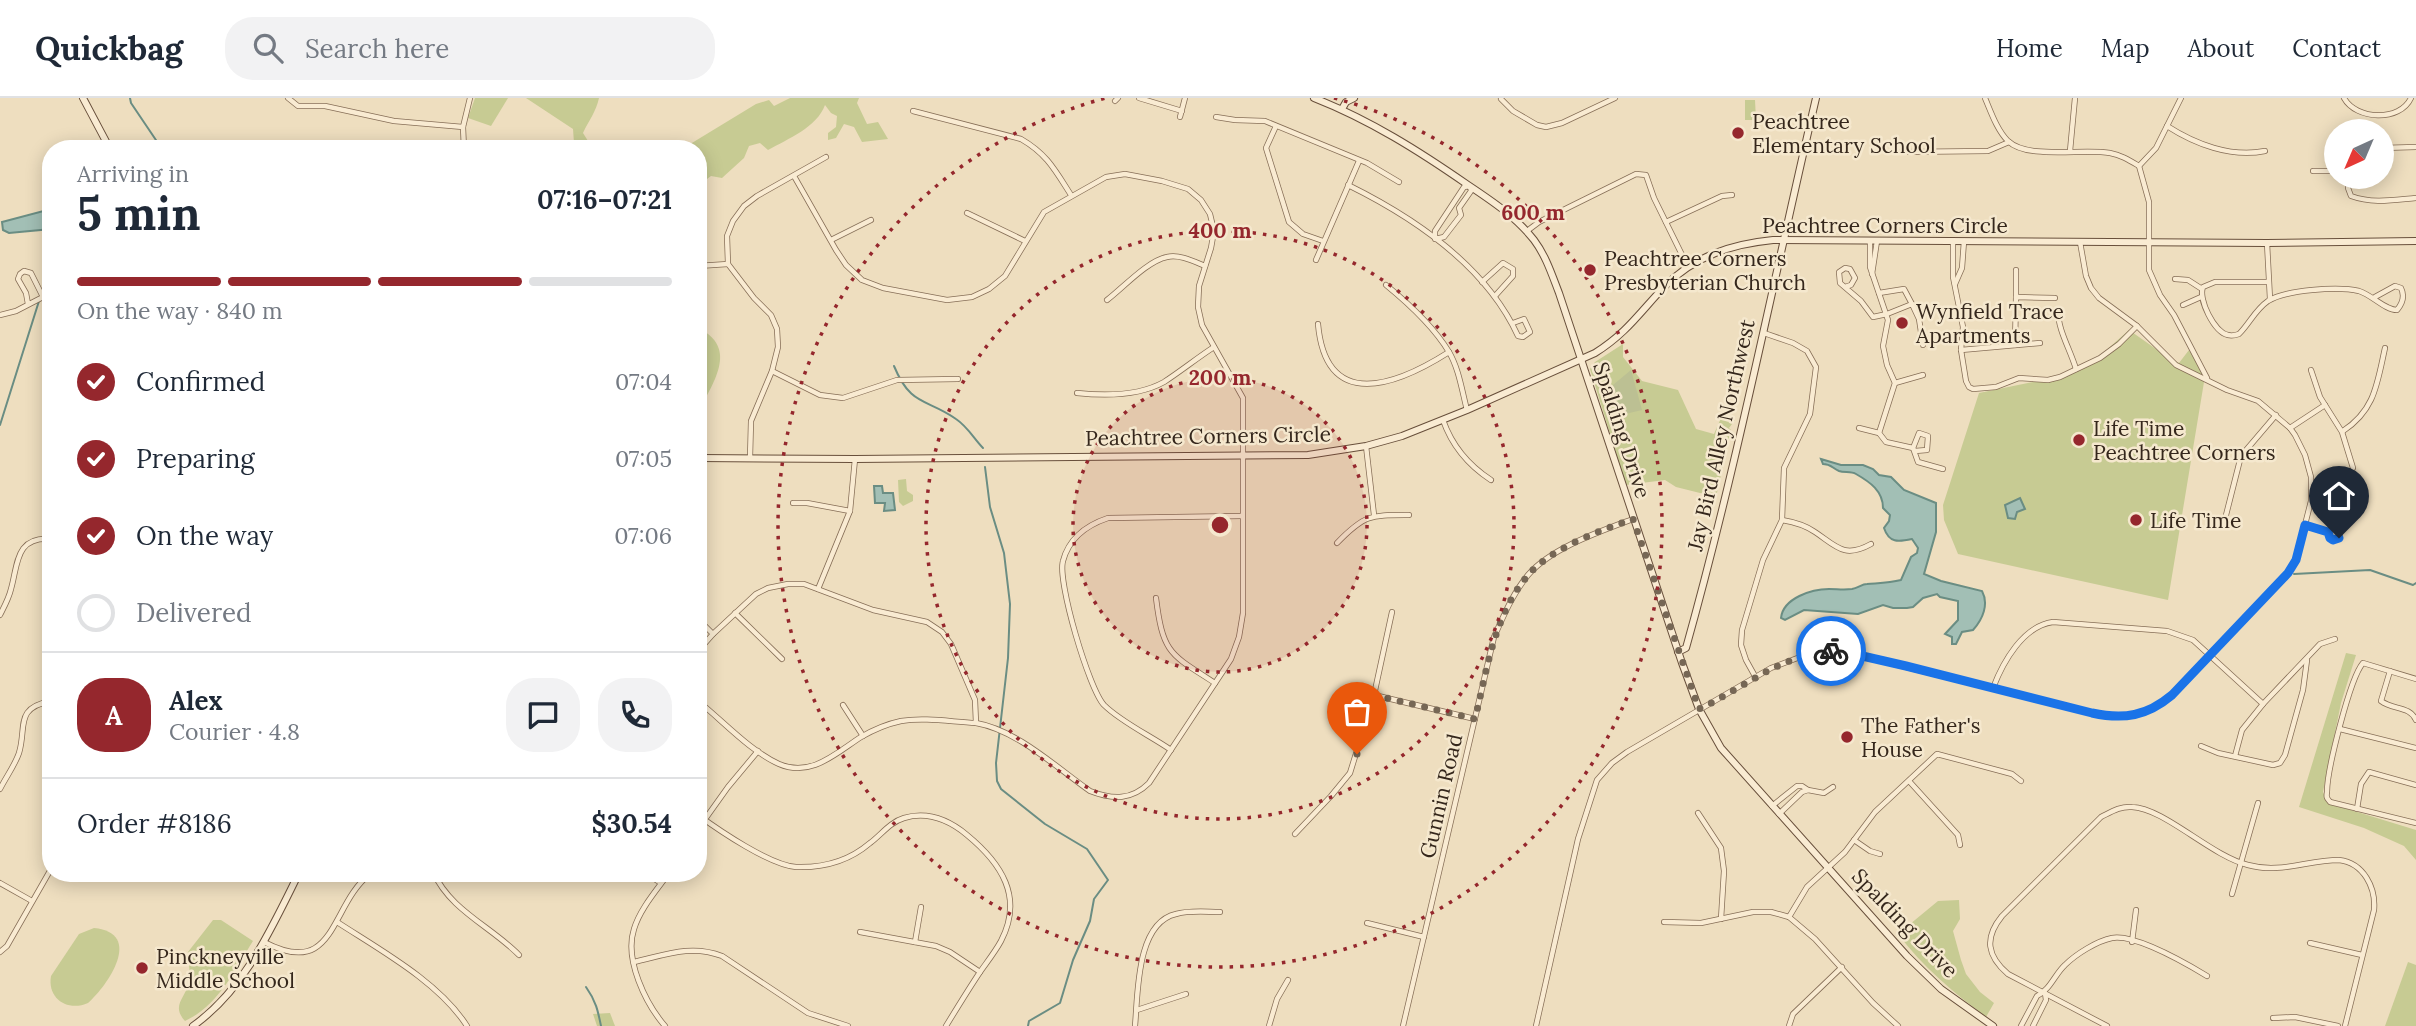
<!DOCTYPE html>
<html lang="en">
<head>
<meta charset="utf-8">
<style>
	:root { --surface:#fff; --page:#f2f2f3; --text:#1f2937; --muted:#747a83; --line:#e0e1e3; --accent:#95272d }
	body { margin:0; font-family:Lora,serif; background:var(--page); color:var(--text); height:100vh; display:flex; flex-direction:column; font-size:26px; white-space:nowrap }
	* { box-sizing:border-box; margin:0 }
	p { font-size:23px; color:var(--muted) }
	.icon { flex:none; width:38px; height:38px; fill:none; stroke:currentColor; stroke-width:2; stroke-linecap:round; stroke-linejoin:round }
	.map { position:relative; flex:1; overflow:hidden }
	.panel { position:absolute; left:42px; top:42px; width:665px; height:742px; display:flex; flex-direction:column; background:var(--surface); border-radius:28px; box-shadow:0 4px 18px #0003 }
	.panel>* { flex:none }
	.needle { width:46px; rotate:224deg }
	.tools { position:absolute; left:2324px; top:21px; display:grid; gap:14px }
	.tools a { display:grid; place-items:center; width:70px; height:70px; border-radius:50%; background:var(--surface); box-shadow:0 4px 18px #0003; font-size:35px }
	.pin { position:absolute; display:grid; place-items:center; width:60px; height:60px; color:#fff; margin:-72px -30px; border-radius:50% 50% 50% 0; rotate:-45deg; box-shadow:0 0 7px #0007 }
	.pin .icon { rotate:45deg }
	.courier { position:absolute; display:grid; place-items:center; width:70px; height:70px; margin:-35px; border:5px solid #1a73e8; border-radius:50%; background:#fff; color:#222; box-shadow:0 2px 9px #0007 }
	.summary em { font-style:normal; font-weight:700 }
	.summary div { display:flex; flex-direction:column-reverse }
	.summary { display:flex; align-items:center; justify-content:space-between; height:119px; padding:0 35px }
	h1 { font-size:46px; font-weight:700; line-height:52px }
	.bar { display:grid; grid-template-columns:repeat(4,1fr); gap:10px 7px; align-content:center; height:84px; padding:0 35px }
	.bar i { height:9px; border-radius:5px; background:var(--line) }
	.bar .selected { background:var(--accent) }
	.bar p { grid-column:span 4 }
	.line { display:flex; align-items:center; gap:18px; padding:0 35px; border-top:2px solid var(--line) }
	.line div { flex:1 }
	.round { display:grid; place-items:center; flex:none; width:74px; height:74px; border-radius:28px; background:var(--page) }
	ol { padding:0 35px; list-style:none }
	li { display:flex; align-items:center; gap:21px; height:77px }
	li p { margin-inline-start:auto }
	li .icon { padding:7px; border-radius:50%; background:var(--accent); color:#fff; stroke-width:4 }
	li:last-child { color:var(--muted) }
	li i { width:38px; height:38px; border:4px solid var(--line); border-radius:50% }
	header { display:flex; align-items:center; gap:42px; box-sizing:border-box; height:98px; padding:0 35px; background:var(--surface); border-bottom:2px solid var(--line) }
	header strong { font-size:33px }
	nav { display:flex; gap:38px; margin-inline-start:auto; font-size:24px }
	.search { width:490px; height:63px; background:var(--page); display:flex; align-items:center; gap:18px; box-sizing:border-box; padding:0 24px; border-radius:28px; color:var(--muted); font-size:26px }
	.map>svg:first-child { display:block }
	.green { fill:#c7cb93 }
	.cemetery { fill:#bcc093 }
	.water { fill:#a2bfb5; stroke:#6a8d83; stroke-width:2 }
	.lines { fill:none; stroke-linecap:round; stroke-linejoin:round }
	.stream { stroke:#6a8d83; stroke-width:2 }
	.street-casing { stroke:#866e57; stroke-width:6 }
	.secondary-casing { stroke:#684f3b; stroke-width:8 }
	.street { stroke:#f9ebd2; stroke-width:4.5 }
	.secondary { stroke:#f9ebd2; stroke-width:6 }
	.done { stroke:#766755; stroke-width:7; stroke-dasharray:0 12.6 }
	.route { stroke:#1a73e8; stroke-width:9 }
	.ring { fill:none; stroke:#95272d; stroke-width:3.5; stroke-dasharray:3.5 7 }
	.poi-dot { fill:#95272d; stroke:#f5e8ce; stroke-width:2.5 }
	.labels { text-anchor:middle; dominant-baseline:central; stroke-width:5; stroke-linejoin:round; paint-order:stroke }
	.poi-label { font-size:21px; fill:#35271c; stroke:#f5e8ce; text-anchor:start }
	.street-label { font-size:21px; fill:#35271c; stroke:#f5e8ce }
	.centre { fill:#95272d; stroke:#f5e8ce; stroke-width:3.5 }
	.ring-label { font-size:21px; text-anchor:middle; font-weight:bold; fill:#95272d; stroke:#f5e8ce; stroke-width:5; stroke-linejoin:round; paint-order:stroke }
</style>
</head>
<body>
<header>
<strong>Quickbag</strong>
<div class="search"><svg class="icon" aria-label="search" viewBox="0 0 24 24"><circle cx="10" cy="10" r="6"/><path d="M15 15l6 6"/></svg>Search here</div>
<nav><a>Home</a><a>Map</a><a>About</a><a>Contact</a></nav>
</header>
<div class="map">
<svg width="2416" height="928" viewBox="0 0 2416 928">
	<rect width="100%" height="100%" fill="#eedebf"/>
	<g class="green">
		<path d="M475,0H508L491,28L468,20Z"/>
		<path d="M526,0H599C596,14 589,22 583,35L593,51H587L574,45L573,31Z"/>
		<path d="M790,0H859L857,5L867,26L878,24L888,41L862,44L854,29L844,26L836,40L828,42V35L836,29L837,18L831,15L825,7C817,29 788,41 768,52L760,45L749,48L744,60L722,80L711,78L699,87L705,105H698V51H682L756,6L769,2L774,8Z"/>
		<path d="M1745,2H1755L1756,22H1745Z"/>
		<path d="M698,230C740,250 712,286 698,315Z"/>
		<path d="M2129,232L2166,258L2179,265L2189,252L2205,278L2168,502L1958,456L1944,422L1943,407L1979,295L2057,279L2095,262Z"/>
		<path d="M1623,246V259L1642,283L1678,292L1696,331L1714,336L1721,320L1735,322L1729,330L1731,332L1716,399L1676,389L1665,382L1626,387L1590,271L1595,264Z"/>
		<path d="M906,381L907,393L913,397V403L903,408L899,404L898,382Z"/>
		<path d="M2346,555L2356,557L2341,605L2323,694L2328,705L2416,732V762L2404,748L2364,730L2299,709Z"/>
		<path d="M1959,802L1960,821L1953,833L1961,862L1966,876L1980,894L1994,905L1986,919C1953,894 1923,869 1898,836L1938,803Z"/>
		<path d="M213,822H221L253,843C234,873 219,907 185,923C171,908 185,900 189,885C191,876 188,863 188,854Z"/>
		<path d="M94,830C144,835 108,887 88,905C68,914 47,901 51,878L79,836Z"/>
		<path d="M2408,864L2416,867V928H2385Z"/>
		<path d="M610,915L615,928H597L593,916Z"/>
	</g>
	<path class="cemetery" d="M1631,272L1642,312L1621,317L1613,287Z"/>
	<g class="water">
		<path d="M51,111V131L9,135L3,132L2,124Z"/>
		<path d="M1821,361L1841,367H1863L1873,371L1879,377L1891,379L1904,392L1936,405V434L1924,476L1941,483L1982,493C1989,506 1983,521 1973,532L1962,534L1956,546H1952V539L1945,536L1958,522V503L1940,499L1937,496L1923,500L1913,509L1907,510H1893L1883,507L1858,516L1804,512L1785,522L1781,520C1783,500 1812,491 1829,491C1837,491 1844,492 1852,491C1858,490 1862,486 1867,486C1879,485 1889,485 1901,482L1911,459L1917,455L1918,450L1912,441C1898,444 1889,445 1884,430L1889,423L1890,417L1883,410C1883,393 1870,384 1856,376C1851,373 1844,375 1839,373C1832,370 1831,366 1823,366Z"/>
		<path d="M874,388H882L883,395H893L895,412L884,413L885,405H875Z"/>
		<path d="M2020,400L2025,411L2017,414L2015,421L2008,420L2005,407Z"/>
	</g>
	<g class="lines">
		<g class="stream">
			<path d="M130,0L131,5L162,51"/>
			<path d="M43,195L51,180"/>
			<path d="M894,268C911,309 926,300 956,321C968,329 974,341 983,350"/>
			<path d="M0,327L39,203"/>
			<path d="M985,369L990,409L1004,455L1010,506L1008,560L996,665L997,683L1001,691L1045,726L1087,751L1108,782L1094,801L1090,823L1073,862L1060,905L1029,923L1028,928"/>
			<path d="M2294,476L2370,472L2413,487L2416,485"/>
			<path d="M586,889C596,903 598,913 601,928"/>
		</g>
		<defs>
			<g id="street">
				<path d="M288,0L298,8H325L394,23L463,29"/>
				<path d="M1139,0L1182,13"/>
				<path d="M1985,0C1991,14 1997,32 2008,43C2028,62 2083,50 2110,55C2121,57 2129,62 2139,68L2149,104V172L2160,197L2174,217L2207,280"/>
				<path d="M2344,0C2356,22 2400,24 2411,0"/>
				<path d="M1501,1L1513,13L1537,27L1546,29L1562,25L1615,0"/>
				<path d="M1115,3L1118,0"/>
				<path d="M913,13L1021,41C1047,56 1055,72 1071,97"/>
				<path d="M1180,19L1185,0"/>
				<path d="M1216,19L1235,22L1265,23L1367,65L1399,84"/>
				<path d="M1276,28L1266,50L1289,124L1303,136L1323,143"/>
				<path d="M2167,28C2195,46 2231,60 2265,53"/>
				<path d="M2382,50L2416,49"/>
				<path d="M464,51L463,29L470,0"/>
				<path d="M2070,53L2075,0"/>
				<path d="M1901,54L1988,53L2009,44"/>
				<path d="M2139,68L2156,50L2181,0"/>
				<path d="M2313,73H2336"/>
				<path d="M2350,79L2348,90L2351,98C2373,106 2393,102 2416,100"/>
				<path d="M1348,87C1415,120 1486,168 1518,238L1523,239L1530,234L1524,221L1513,225"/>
				<path d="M1470,88L1471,93L1459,110L1461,117L1444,139L1435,141V133L1464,89Z"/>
				<path d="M967,115L1025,143"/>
				<path d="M1666,124L1722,98L1732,97"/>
				<path d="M1527,133L1539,124L1636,76L1646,77L1654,100L1688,169"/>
				<path d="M831,142L871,122"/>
				<path d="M1870,143V169L1888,222L1883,248L1887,267L1895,285L1879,335L1886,344L1913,350L1918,364L1943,371"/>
				<path d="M1953,143V179L1963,229L1961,252L1966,283L1969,289L1973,291L1996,289L2019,280L2048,282L2060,279L2100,260L2119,246L2137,228"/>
				<path d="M2267,145L2270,201"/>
				<path d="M1316,162L1359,63"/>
				<path d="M698,168L728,166"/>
				<path d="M1872,176L1877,143"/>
				<path d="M2175,181L2188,182L2202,191"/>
				<path d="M1482,184L1503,165L1513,171V178L1495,198"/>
				<path d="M2268,184H2215L2203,189C2198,201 2214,234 2228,237C2232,238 2236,237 2239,236C2250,225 2255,212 2268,203C2285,192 2338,188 2359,193C2372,197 2385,212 2397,212C2402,206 2405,198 2401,190L2395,188L2375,199"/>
				<path d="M1955,186L1962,170L1964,143"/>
				<path d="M1386,187C1408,205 1434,229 1449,254C1459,271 1462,293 1467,312"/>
				<path d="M1845,189L1851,187L1855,180L1850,171L1845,170L1839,174L1840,185L1861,203L1873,219L1887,216L1912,206L1919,221L1923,247"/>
				<path d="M1879,195L1904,191L1912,206"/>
				<path d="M2016,199V172"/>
				<path d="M1107,202C1123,190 1147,163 1167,159C1179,156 1193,163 1205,168"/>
				<path d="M2183,207L2201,199"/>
				<path d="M2058,213C2058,232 2070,251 2076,271"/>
				<path d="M0,217L16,213L43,199L31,175L24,173L20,176L18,181L26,195L28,206"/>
				<path d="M1318,226C1326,315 1397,287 1449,254"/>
				<path d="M2015,247L2016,199L2055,200"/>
				<path d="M1961,252L2040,245"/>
				<path d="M2311,272L2320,299L2342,334L2353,370"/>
				<path d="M772,273L820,297L843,300L897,282L958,281"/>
				<path d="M1895,285L1923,277"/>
				<path d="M1077,295C1105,298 1139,298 1164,284C1181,273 1197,260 1214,249"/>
				<path d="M1443,322C1452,348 1468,367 1491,382"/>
				<path d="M1859,330L1879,335"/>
				<path d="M2290,330L2325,307"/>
				<path d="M2343,333C2375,312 2377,286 2385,250"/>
				<path d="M1366,348L1374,417"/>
				<path d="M1913,350L1919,335L1928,338L1927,352L1915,353"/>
				<path d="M750,360L751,323L772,273L778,249L777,231L771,217L754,200L728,166L727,138L733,123L744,108L757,98L826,59"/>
				<path d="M793,405H807L850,413"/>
				<path d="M1782,422C1794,424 1805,427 1815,434C1836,448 1844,461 1871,446"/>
				<path d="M2224,425L2241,358L2276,317"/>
				<path d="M2305,427L2328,434"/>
				<circle cx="2334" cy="436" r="6"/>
				<path d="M1337,445C1365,416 1371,417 1409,417"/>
				<path d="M818,491L850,413L855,361"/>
				<path d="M1156,500C1163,556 1170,556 1215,585"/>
				<path d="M735,515L782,561"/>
				<path d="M0,517C4,509 9,500 11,491C18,467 15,438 51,441"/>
				<path d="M698,521L713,536"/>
				<path d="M698,553L713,536L756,496L768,490L788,486H804L873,512L927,524L942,534L951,546L975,602L976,625"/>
				<path d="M2390,573L2381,603C2393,612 2410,608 2416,622"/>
				<path d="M1756,580L1746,562L1741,547L1742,532L1763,462L1782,422L1784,370L1810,316L1816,269L1807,253L1793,245L1764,235"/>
				<path d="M2416,581L2363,565C2350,580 2327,672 2327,694C2326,700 2327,700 2330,704L2416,725"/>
				<path d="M1993,590C2003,564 2023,528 2053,524L2167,533L2193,542L2263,606"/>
				<path d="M1374,597L1475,621"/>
				<path d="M698,603C723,623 750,653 779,666C811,680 836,655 861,639C873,632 887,626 901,623C925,619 952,624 976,625C1017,632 1057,670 1090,693C1113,702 1132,702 1149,685L1231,561L1239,539L1243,515V300L1202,227L1198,209L1199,188L1211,150L1214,133L1210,116L1201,102L1188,91L1162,83L1125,76L1106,79L1044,114L1005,178L989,191L972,199L947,202L883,190L862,182L846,167L836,152L794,78"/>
				<path d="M843,607L863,638"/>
				<path d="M2340,631L2416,650"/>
				<path d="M2201,648L2218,655L2273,667L2280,665L2285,657L2303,592L2307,562"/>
				<path d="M1171,652C1151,638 1121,624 1104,607C1089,591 1057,483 1063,463C1069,440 1087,427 1108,420L1242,418"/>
				<path d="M2235,658L2242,632L2263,606L2320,546L2335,541"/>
				<path d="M1909,683L1958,737L1960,747"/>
				<path d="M0,691C6,679 15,667 19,655C27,629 14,610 51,603"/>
				<path d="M1772,708L1797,688H1802L1808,692L1824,695L1833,689"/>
				<path d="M2357,711L2361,686L2369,674L2416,687"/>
				<path d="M1698,715L1721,750L1724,773L1721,821"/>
				<path d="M1779,716L1802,694L1808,692"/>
				<path d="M698,717C720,733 770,767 796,769C824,770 849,763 870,745C881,737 890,724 904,720C928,713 949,722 967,737C1001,765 1024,799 1001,843C995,854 987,864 980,874C968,892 957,910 946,928"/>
				<path d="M698,731L728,689L758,653"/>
				<path d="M1295,736L1331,698L1350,675L1374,597L1392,514"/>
				<path d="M1854,742L1870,753L1880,756"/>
				<path d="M434,775C449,811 493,830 519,857"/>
				<path d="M645,775L661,785"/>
				<path d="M0,785L32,803"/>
				<path d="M2232,796L2258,705"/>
				<path d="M1789,819L1807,789L1845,754L1875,714L1937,656L2012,676L2021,683"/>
				<path d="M337,824C380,852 439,884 467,928"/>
				<path d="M1664,824L1701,825L1753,814H1771L1789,819L1815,841L1873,905L1898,928"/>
				<path d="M1367,825L1424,839"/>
				<path d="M860,834L936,848L950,854L980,874"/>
				<path d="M264,844C337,882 329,807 371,775"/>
				<path d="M915,844L921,809"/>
				<path d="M2132,844L2136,812"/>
				<path d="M2310,845L2362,857"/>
				<path d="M0,854L7,848L51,771"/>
				<path d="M634,864C665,857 691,846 722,858L808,915L848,928"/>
				<path d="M1137,912L1186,896"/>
				<path d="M2273,920L2295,919L2338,928"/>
				<path d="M665,928C646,906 624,862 634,831C640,811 656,793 669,775"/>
				<path d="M1135,928C1138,896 1136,825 1176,816C1190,812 1206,814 1220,814"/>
				<path d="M1269,928L1277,901L1288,882"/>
				<path d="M1403,928L1494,539C1504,517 1513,495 1528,477C1551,450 1601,433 1633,421"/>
				<path d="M1536,928L1578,741L1597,682L1612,665L1627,654L1771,570L1808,556L1845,554L2092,615C2124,622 2147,618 2172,597L2288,476L2297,458L2311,403V379L2305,357L2295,337L2290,330L2258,303L2227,292L2176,267L2137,228L2099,200L2091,190L2086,178L2080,144"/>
				<path d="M1789,928L1793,916L1842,869"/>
				<path d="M2021,928L2037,898C2050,892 2055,876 2065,867C2076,856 2097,843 2112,840C2135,836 2187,866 2207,878"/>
				<path d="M2033,928L2046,902L2045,895"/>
				<path d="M2107,928L2008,876C1987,858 1984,840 2002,818L2101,719C2111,714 2120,708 2132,709C2164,710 2211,758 2248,767C2280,776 2308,762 2339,762C2364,765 2376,790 2374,812L2345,928"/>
			</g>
			<g id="secondary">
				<path d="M83,0L110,51"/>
				<path d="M1314,0C1370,22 1419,53 1468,87C1492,103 1516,119 1534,142C1546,158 1552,177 1559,195L1682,565L1699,611L1721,650L1907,858L1941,891L1993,928"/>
				<path d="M1342,11L1346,4L1354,0"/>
				<path d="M698,360L855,361L1308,357L1366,348L1402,338L1467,312L1595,255C1627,235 1640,214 1665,188C1695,158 1732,146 1773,142L2267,145L2416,143"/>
				<path d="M1678,554L1686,550C1737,368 1773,184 1816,0"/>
				<path d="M193,928C245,891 271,831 299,775"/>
			</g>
		</defs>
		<use href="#street" class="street-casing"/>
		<use href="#secondary" class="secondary-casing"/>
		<use href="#street" class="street"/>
		<use href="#secondary" class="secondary"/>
	</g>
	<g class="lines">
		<path class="done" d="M1357,656L1374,597L1475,621C1487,572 1494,516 1529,476C1552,450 1601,432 1633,421L1699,611C1744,590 1780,557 1831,553"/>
		<path class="route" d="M1831,553L1845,554L1906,568L2092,615C2124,622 2147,618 2172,597L2288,475L2296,462L2305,427L2328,434L2330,440L2333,442L2339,440"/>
	</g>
	<circle cx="1220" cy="427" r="147" fill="#95272d" fill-opacity=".12"/>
	<g class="ring">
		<circle cx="1220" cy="427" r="147"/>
		<circle cx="1220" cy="427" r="294"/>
		<path d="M1334 0A442 442 0 1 1 1106 0"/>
	</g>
	<g class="poi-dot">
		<circle cx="1738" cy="35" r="7"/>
		<circle cx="1590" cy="172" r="7"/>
		<circle cx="1902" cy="225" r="7"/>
		<circle cx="2079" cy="342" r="7"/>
		<circle cx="2136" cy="422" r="7"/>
		<circle cx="1847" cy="639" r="7"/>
		<circle cx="142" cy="870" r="7"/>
	</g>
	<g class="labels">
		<g class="poi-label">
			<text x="1752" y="23">Peachtree<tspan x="1752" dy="24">Elementary School</tspan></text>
			<text x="1604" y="160">Peachtree Corners<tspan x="1604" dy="24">Presbyterian Church</tspan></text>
			<text x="1916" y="213">Wynfield Trace<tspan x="1916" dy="24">Apartments</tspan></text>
			<text x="2093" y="330">Life Time<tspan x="2093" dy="24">Peachtree Corners</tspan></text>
			<text x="2150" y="422">Life Time</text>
			<text x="1861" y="627">The Father's<tspan x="1861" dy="24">House</tspan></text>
			<text x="156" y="858">Pinckneyville<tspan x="156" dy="24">Middle School</tspan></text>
		</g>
		<g class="street-label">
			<text x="1885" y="127">Peachtree Corners Circle</text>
			<text transform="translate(1622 332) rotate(72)">Spalding Drive</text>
			<text transform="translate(1721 337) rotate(-77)">Jay Bird Alley Northwest</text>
			<text transform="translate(1208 338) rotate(-1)">Peachtree Corners Circle</text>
			<text transform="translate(1441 698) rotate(-77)">Gunnin Road</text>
			<text transform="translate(1905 825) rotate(46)">Spalding Drive</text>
		</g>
	</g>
	<circle cx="1220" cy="427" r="10" class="centre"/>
	<g class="ring-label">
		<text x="1533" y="122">600 m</text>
		<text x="1220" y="140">400 m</text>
		<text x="1220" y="287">200 m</text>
	</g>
</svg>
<div class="tools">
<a><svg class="needle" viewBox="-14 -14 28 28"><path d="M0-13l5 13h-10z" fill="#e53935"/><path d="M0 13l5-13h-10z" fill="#747a83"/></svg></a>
</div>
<div class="pin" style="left:1357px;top:656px;background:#ea580c"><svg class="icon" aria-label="bag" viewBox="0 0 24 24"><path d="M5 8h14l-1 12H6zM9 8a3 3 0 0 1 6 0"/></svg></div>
<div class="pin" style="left:2339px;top:440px;background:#1f2937"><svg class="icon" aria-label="home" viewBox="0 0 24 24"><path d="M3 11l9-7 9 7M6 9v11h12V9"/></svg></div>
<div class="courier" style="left:1831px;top:553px"><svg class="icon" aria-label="bike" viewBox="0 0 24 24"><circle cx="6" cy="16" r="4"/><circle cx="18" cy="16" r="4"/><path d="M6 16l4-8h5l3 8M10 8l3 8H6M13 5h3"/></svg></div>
<section class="panel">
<div class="summary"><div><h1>5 min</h1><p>Arriving in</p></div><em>07:16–07:21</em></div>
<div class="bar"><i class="selected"></i><i class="selected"></i><i class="selected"></i><i></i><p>On the way · 840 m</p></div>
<ol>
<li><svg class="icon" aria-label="check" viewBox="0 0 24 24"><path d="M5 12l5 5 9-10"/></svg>Confirmed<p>07:04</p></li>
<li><svg class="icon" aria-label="check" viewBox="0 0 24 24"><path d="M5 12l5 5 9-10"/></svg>Preparing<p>07:05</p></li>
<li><svg class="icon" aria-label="check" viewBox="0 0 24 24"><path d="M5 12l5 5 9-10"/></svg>On the way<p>07:06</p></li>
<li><i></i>Delivered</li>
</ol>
<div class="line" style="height:126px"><b class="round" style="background:var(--accent);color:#fff">A</b><div><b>Alex</b><p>Courier · 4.8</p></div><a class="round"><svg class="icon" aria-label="chat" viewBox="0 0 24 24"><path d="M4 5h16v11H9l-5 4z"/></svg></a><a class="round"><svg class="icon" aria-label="phone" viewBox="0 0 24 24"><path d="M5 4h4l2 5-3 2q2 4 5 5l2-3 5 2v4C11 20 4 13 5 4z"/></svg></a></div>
<div class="line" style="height:91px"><div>Order #8186</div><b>$30.54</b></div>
</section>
</div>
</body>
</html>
